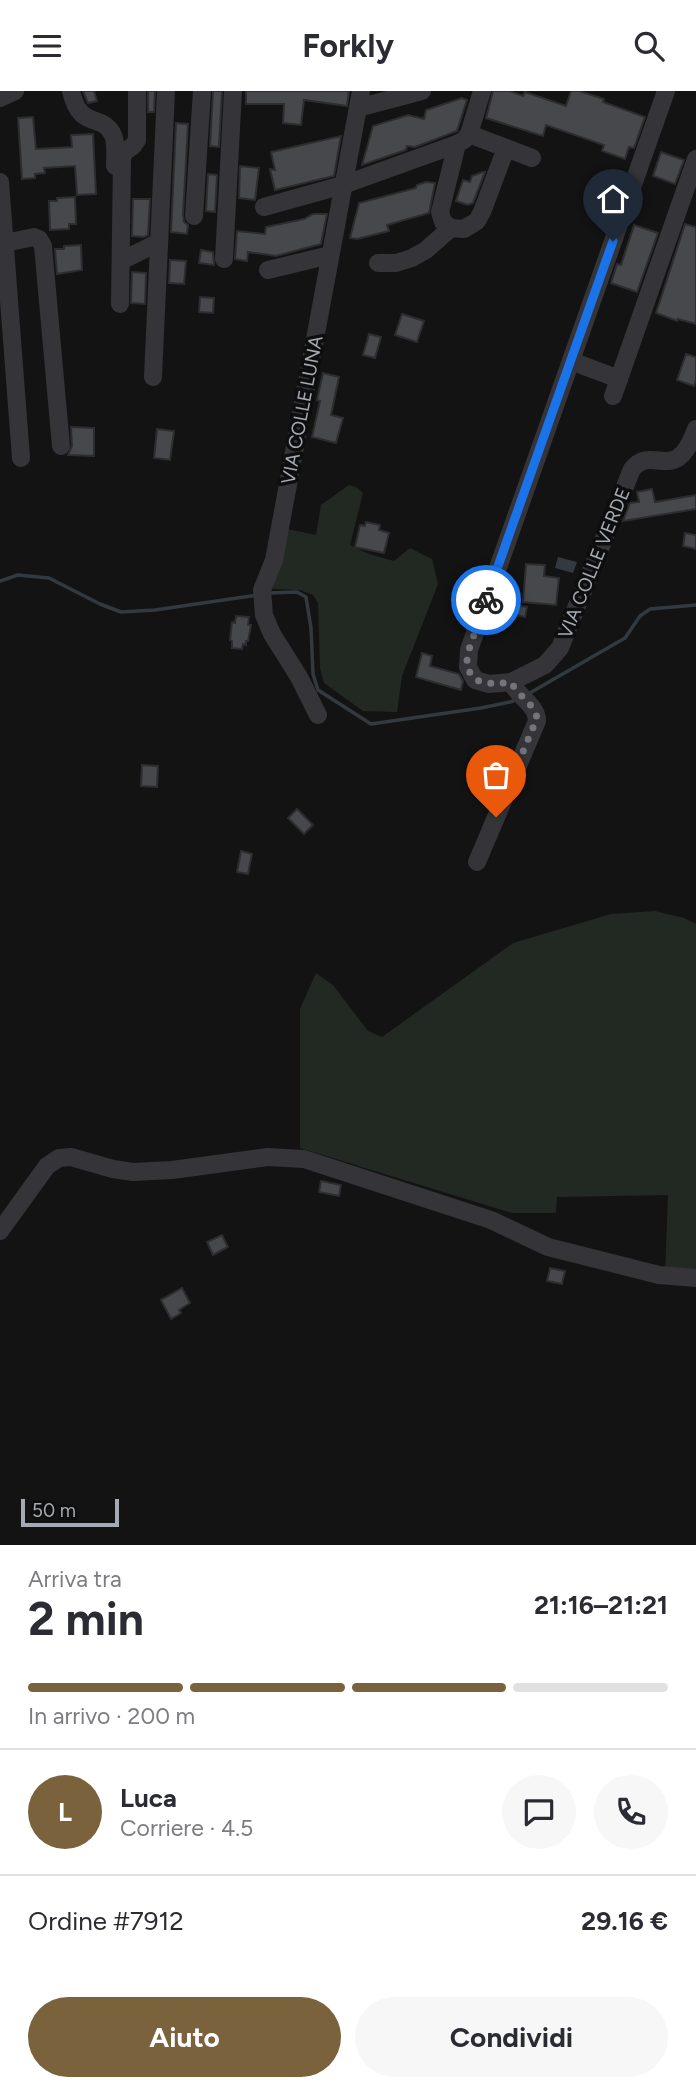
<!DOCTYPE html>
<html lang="it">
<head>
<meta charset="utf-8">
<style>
	:root { --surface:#fff; --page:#f7f7f7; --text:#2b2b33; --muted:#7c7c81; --line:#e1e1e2; --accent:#79623c }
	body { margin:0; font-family:Figtree,sans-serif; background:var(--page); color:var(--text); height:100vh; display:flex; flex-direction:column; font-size:26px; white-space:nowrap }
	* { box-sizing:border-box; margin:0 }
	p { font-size:23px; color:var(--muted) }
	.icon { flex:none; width:38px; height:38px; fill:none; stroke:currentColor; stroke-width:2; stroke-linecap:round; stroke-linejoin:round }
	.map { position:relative; height:1454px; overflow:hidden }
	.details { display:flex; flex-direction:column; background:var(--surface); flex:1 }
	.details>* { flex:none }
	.scale { position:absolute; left:21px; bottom:18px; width:98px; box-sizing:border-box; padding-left:7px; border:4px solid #a6aab3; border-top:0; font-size:19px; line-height:24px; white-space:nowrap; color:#a6aab3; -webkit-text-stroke:5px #0e0e0f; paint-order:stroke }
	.pin { position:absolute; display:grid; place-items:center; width:60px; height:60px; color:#fff; margin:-72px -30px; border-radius:50% 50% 50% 0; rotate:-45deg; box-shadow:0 0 7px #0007 }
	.pin .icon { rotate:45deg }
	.courier { position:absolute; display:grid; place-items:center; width:70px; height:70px; margin:-35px; border:5px solid #1a73e8; border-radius:50%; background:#fff; color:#222; box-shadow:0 2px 9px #0007 }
	.head em { font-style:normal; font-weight:700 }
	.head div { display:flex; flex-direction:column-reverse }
	.head { display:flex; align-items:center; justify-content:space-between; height:119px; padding:0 28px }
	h1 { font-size:46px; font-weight:700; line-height:52px }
	.bar { display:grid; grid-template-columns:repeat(4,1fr); gap:10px 7px; align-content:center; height:84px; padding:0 28px }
	.bar i { height:9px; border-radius:5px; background:var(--line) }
	.bar .selected { background:var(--accent) }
	.bar p { grid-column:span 4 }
	.line { display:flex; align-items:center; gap:18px; padding:0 28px; border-top:2px solid var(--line) }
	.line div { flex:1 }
	.round { display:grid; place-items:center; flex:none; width:74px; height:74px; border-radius:37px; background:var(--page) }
	.action { display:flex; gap:14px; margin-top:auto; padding:14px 28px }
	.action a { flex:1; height:80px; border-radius:42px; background:var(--accent); color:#fff; font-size:28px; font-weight:700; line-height:80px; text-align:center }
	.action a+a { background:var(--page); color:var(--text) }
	header { display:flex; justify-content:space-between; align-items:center; height:91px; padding:0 28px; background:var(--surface); font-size:32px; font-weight:700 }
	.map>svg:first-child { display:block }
	.green { fill:#222923 }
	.water { fill:#323a3f }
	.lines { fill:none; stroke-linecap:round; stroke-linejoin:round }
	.stream { stroke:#323a3f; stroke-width:3.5 }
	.building { fill:#47484c; stroke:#2d2d30; stroke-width:2 }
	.minor { stroke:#353539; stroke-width:18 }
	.done { stroke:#73757b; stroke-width:7; stroke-dasharray:0 12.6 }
	.route { stroke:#1a73e8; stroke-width:9 }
	.labels { text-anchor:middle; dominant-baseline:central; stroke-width:7; stroke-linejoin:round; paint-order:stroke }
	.street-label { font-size:19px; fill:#a6aab3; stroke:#0e0e0f }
</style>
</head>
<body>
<header><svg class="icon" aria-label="menu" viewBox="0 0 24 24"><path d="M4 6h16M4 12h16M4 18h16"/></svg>Forkly<svg class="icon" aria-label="search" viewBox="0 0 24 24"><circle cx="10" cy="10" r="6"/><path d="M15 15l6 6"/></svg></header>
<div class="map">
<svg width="696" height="1454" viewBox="0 0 696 1454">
	<rect width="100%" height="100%" fill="#131314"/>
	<g class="green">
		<path d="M349,394L356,396L363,402L350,454L369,463L394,470L410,457L432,468L438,493L402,585L397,621L363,620L324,592L320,577L318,512L313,504L300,499L272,498L288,438L316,444L321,414Z"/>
		<path d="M655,820L684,827L696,833V1184L665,1183L668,1104L557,1106L556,1122H512L300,1057V918L316,882L333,894L368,940L382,946L513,852L611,823Z"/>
	</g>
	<path class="water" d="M558,466L577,471L573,482L555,477Z"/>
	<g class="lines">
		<g class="stream">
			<path d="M0,490L18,484L49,487L100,513L121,521L155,519L257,504"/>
			<path d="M268,502L297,501L306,506L311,537L313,583L318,599L371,633L481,617L510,611L518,608"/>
			<path d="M528,603L625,547L640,525L650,518L696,514"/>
		</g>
	</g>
	<g class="building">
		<path d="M83,0H94L97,10L88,12Z"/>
		<path d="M148,0H155L154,21H148Z"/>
		<path d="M213,0H222L219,56L210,55Z"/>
		<path d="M246,0H349L347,15L304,9L301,34L283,32L284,13H246Z"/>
		<path d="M493,0H510L523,5L525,1L566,15L571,0H579L604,8L603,11L645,26L634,57L629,56L625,68L602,60L604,54L546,34L543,45L486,27Z"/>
		<path d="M462,7L467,9L457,40L415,56L407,55L406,59L362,74L373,35L408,24L424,28L426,19Z"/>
		<path d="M33,26L36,58L72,56L71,44L93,43L96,103L77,104L75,75L44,77L45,82L35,83V87L22,88L18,27Z"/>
		<path d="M176,32L188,33L183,124L184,131L188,134L187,143L171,141Z"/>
		<path d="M341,45L334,85L275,99L270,78L275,79L271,61Z"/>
		<path d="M661,61L684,69L675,93L653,85Z"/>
		<path d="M240,75L259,77L255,109L239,107Z"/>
		<path d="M483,81H485L473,112L468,114L456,110L463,89L470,91L472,85Z"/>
		<path d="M208,83L217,84L215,121L206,120Z"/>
		<path d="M426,91L435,92L429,122L387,134L389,140L357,148L350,147L359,112L416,97L417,94Z"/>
		<path d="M75,106L76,133H69V138L50,139L49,110H57V107Z"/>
		<path d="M133,108H150L148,144L144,146L132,145Z"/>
		<path d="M313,123H327L321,153L276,165L248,161L247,170L235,168L237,140L265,143L266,136L304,128Z"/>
		<path d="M685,133L696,136V233L678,228L677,230L656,222Z"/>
		<path d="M634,134L658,142L637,201L611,192L617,173L621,174Z"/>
		<path d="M81,154L82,179L57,183L55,158H64V155Z"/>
		<path d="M201,159L213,161L214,174L199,172Z"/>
		<path d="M170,169L186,170L184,193L169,192Z"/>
		<path d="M132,181L146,182L145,213L131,212Z"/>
		<path d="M200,206L214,207L213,222L199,221Z"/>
		<path d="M402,223L424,230L417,251L395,244Z"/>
		<path d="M369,243L381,246L375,267L363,264Z"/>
		<path d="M686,263L696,266V289L694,295L677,289Z"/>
		<path d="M323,282L339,286L331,324L343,327L336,352L312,346L320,310L317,309Z"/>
		<path d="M71,336L94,337V365L68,364L72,355Z"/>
		<path d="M157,338L174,340L170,369L154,367Z"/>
		<path d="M652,398L655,411L696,404V418L623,430L630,412L639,411L637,401Z"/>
		<path d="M366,431L380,434L379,439L389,442L384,462L355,456L360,434L365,435Z"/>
		<path d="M685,442L696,444V458L683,455Z"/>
		<path d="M526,473L545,474L544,485L559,487L556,514L523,511Z"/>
		<path d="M504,512L527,516L525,526L502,521Z"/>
		<path d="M236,525L249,526L248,534H251L248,550H246V554L243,553L242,558L232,557V550L230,549L232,531L235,532Z"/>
		<path d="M422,562L432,565L430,575L459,583L463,590L461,599L416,586Z"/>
		<path d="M142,674L158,675L157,696L141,695Z"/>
		<path d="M297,718L313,734L304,743L288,727Z"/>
		<path d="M241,760L252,763L248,783L237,781Z"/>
		<path d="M321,1090L341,1094L339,1105L319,1101Z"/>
		<path d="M222,1144L228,1156L213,1164L207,1151Z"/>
		<path d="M550,1177L565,1180L562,1193L547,1190Z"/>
		<path d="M182,1197L190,1212L179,1219L181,1222L171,1228L161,1209Z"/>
	</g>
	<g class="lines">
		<g class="minor">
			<path d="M71,0C80,39 100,22 112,42C117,51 115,65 115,75"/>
			<path d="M0,7L15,0"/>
			<path d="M365,15L422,0"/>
			<path d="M506,57L532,67"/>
			<path d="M0,91L21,367"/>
			<path d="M264,116L343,94L457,53L464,49L469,43"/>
			<path d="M194,125L202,0"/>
			<path d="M451,137L443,131L440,121L457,53"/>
			<path d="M5,152L34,146L39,148L43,155L61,355"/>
			<path d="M224,168L233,0"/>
			<path d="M121,170L159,151"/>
			<path d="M378,172H396L412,167L426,159L451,137L464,138L477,130L482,121L506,57L469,43L482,0"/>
			<path d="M268,179L330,164"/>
			<path d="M120,213L122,68L124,61L133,55L137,49V0"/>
			<path d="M571,270L619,288"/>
			<path d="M153,286L166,0"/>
			<path d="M613,305L696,68"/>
			<path d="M511,591L489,593L475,589L468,576L469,559L666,0"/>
			<path d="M318,624L299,586L272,543L264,524L262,499L274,469L361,0"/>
			<path d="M477,771L537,630C537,614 519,607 511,591L545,574L560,557L632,378C654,352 675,396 696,338"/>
			<path d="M0,1140L47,1075L59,1067L71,1066L113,1078L133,1081L172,1079L268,1066L304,1068L491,1129L548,1156L659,1184L696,1187"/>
		</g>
	</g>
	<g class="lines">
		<path class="done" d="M486,509L467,564C466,595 487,594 511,591C518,605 534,612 537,627L496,726"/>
		<path class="route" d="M486,509L613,150"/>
	</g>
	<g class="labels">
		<g class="street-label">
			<text transform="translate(302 319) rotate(-79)">VIA COLLE LUNA</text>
			<text transform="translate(594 472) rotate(-68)">VIA COLLE VERDE</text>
		</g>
	</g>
</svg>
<div class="scale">50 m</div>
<div class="pin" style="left:496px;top:726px;background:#ea580c"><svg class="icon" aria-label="bag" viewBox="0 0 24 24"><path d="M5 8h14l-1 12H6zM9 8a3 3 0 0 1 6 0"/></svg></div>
<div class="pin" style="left:613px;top:150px;background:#1f2937"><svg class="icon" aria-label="home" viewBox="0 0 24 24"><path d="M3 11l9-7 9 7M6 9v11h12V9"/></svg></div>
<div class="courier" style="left:486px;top:509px"><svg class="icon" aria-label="bike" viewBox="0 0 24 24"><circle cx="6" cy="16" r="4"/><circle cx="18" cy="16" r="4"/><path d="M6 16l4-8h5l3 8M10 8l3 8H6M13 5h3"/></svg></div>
</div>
<section class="details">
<div class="head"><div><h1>2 min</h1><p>Arriva tra</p></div><em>21:16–21:21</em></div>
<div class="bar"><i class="selected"></i><i class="selected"></i><i class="selected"></i><i></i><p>In arrivo · 200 m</p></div>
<div class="line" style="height:126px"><b class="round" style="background:var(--accent);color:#fff">L</b><div><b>Luca</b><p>Corriere · 4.5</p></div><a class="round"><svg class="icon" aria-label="chat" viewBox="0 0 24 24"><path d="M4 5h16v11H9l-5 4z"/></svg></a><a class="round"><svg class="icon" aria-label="phone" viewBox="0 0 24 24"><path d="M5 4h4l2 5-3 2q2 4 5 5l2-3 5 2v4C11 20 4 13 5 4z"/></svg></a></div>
<div class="line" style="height:91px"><div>Ordine #7912</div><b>29.16 €</b></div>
<div class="action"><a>Aiuto</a><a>Condividi</a></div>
</section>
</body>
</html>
